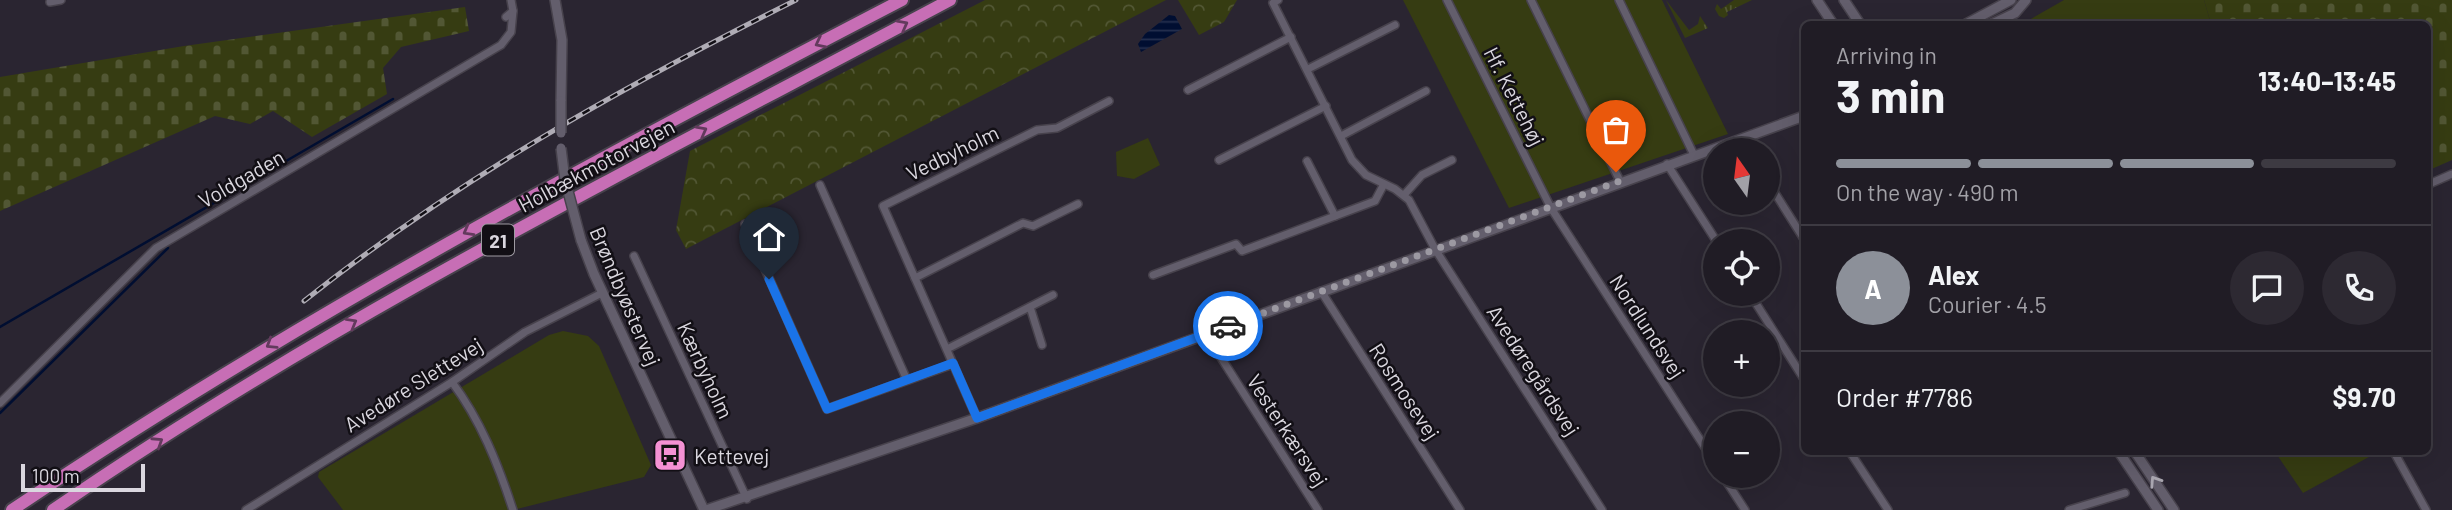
<!DOCTYPE html>
<html lang="en">
<head>
<meta charset="utf-8">
<style>
	:root { --surface:#201c25; --page:#2d2932; --text:#f1f3f6; --muted:#a2a1a7; --line:#3d3a42; --accent:#8c9099 }
	body { margin:0; font-family:Barlow,sans-serif; background:var(--page); color:var(--text); height:100vh; display:flex; flex-direction:column; font-size:26px; white-space:nowrap }
	* { box-sizing:border-box; margin:0 }
	p { font-size:23px; color:var(--muted) }
	.icon { flex:none; width:38px; height:38px; fill:none; stroke:currentColor; stroke-width:2; stroke-linecap:round; stroke-linejoin:round }
	.map { position:relative; flex:1; overflow:hidden }
	.panel { position:absolute; left:1801px; top:21px; width:630px; height:434px; display:flex; flex-direction:column; background:var(--surface); border-radius:10px; box-shadow:0 7px 28px #0002,0 0 0 2px var(--line) }
	.panel>* { flex:none }
	.needle { width:46px; rotate:346deg }
	.buttons { position:absolute; left:1703px; top:138px; display:grid; gap:14px }
	.buttons a { display:grid; place-items:center; width:77px; height:77px; border-radius:50%; background:var(--surface); box-shadow:0 7px 28px #0002,0 0 0 2px var(--line); font-size:35px }
	.scale { position:absolute; left:21px; bottom:18px; width:124px; box-sizing:border-box; padding-left:7px; border:4px solid #dad7df; border-top:0; font-size:19px; line-height:24px; white-space:nowrap; color:#dad7df; -webkit-text-stroke:5px #120f15; paint-order:stroke }
	.pin { position:absolute; display:grid; place-items:center; width:60px; height:60px; color:#fff; margin:-72px -30px; border-radius:50% 50% 50% 0; rotate:-45deg; box-shadow:0 0 7px #0007 }
	.pin .icon { rotate:45deg }
	.courier { position:absolute; display:grid; place-items:center; width:70px; height:70px; margin:-35px; border:5px solid #1a73e8; border-radius:50%; background:#fff; color:#222; box-shadow:0 2px 9px #0007 }
	.overview em { font-style:normal; font-weight:700 }
	.overview div { display:flex; flex-direction:column-reverse }
	.overview { display:flex; align-items:center; justify-content:space-between; height:119px; padding:0 35px }
	h1 { font-size:46px; font-weight:700; line-height:52px }
	.bar { display:grid; grid-template-columns:repeat(4,1fr); gap:10px 7px; align-content:center; height:84px; padding:0 35px }
	.bar i { height:9px; border-radius:5px; background:var(--line) }
	.bar .active { background:var(--accent) }
	.bar p { grid-column:span 4 }
	.line { display:flex; align-items:center; gap:18px; padding:0 35px; border-top:2px solid var(--line) }
	.line div { flex:1 }
	.round { display:grid; place-items:center; flex:none; width:74px; height:74px; border-radius:37px; background:var(--page) }
	.map>svg:first-child { display:block }
	.grass { fill:url(#grass-tufts) }
	.forest { fill:url(#forest-crowns) }
	.cemetery { fill:url(#cemetery-stones) }
	.green { fill:#363c12 }
	.water { fill:url(#water-rules) }
	.lines { fill:none; stroke-linecap:round; stroke-linejoin:round }
	.stream { stroke:#000e31; stroke-width:2.5 }
	.minor-casing { stroke:#47424c; stroke-width:10 }
	.tertiary-casing { stroke:#47424c; stroke-width:12 }
	.motorway-casing { stroke:#47424c; stroke-width:16 }
	.minor { stroke:#635e6c; stroke-width:7 }
	.tertiary { stroke:#635e6c; stroke-width:9 }
	.motorway { stroke:#c76eb5; stroke-width:12 }
	.rail-casing { stroke:#afacb5; stroke-width:5 }
	.rail { stroke:#120f15; stroke-width:2.5; stroke-dasharray:8; stroke-linecap:butt }
	.tertiary-bridge-casing { stroke:#47424c; stroke-width:12; stroke-linecap:butt }
	.tertiary-bridge { stroke:#635e6c; stroke-width:9 }
	.oneway { stroke:#633a5d }
	.oneway2 { stroke:#aaa7b1 }
	.done { stroke:#9c99a2; stroke-width:7; stroke-dasharray:0 12.6 }
	.route { stroke:#1a73e8; stroke-width:9 }
	.labels { text-anchor:middle; dominant-baseline:central; stroke-width:5; stroke-linejoin:round; paint-order:stroke }
	.shield { fill:#120f15; stroke:#9e9ba2; stroke-width:2 }
	.shield-label { font-size:19px; font-weight:bold; fill:#dad7df }
	.street-label { font-size:21px; fill:#dad7df; stroke:#120f15 }
	.poi-label { font-size:21px; fill:#dad7df; stroke:#120f15; text-anchor:start }
</style>
</head>
<body>
<div class="map">
<svg width="2452" height="510" viewBox="0 0 2452 510">
	<defs>
		<pattern id="grass-tufts" width="24" height="20" patternUnits="userSpaceOnUse" patternTransform="scale(1.75)"><rect width="24" height="20" fill="#363c12"/><path d="M3 7l-1-3M5 7V3M7 7l1-3M15 17l-1-3M17 17v-4M19 17l1-3" fill="none" stroke="#525734"/></pattern>
		<pattern id="forest-crowns" width="20" height="18" patternUnits="userSpaceOnUse" patternTransform="scale(1.75)"><rect width="20" height="18" fill="#363c12"/><path d="M2 6a3 3 0 1 1 6 0M12 15a3 3 0 1 1 6 0" fill="none" stroke="#525734"/></pattern>
		<pattern id="cemetery-stones" width="16" height="16" patternUnits="userSpaceOnUse" patternTransform="scale(1.75)"><rect width="16" height="16" fill="#363c12"/><path d="M2 7V4a2 2 0 0 1 4 0v3zM10 15v-3a2 2 0 0 1 4 0v3z" fill="#525734"/></pattern>
		<pattern id="water-rules" width="6" height="5" patternUnits="userSpaceOnUse" patternTransform="scale(1.75)"><rect width="6" height="5" fill="#000e31"/><path d="M0 2.5h6" fill="none" stroke="#25304e"/></pattern>
	</defs>
	<rect width="100%" height="100%" fill="#2a2531"/>
	<g class="grass">
		<path d="M1666,0L1689,30L1698,24L1700,16L1708,28L1685,38Z"/>
		<path d="M1734,0H1752L1727,12L1728,15L1724,18L1719,16L1715,9L1717,4L1721,9Z"/>
	</g>
	<g class="forest">
		<path d="M985,0H1166L686,249L676,230L690,151Z"/>
		<path d="M1178,0H1237L1224,22L1199,35Z"/>
	</g>
	<g class="cemetery">
		<path d="M2204,0H2452V160L2427,171V24H2211Z"/>
		<path d="M465,7L469,31L401,47L383,68L387,94L312,137L273,111L250,124L215,116L0,211V77L184,46Z"/>
	</g>
	<g class="green">
		<path d="M1403,0H1662L1728,134L1509,208Z"/>
		<path d="M2064,0H2204L2211,24H2022Z"/>
		<path d="M1148,138L1160,165L1134,179L1117,176L1116,152Z"/>
		<path d="M563,331L588,336L599,346L651,465L644,477L513,510H343L318,477L319,472L549,335Z"/>
		<path d="M2275,452H2378L2303,493Z"/>
	</g>
	<path class="water" d="M1169,15L1175,16L1182,29L1141,52L1138,44L1145,34Z"/>
	<g class="lines">
		<g class="stream">
			<path d="M0,327L393,99"/>
			<path d="M0,413L168,248"/>
		</g>
		<defs>
			<g id="minor">
				<path d="M1278,0L1273,3L1352,160L1366,175L1395,189L1409,200L1435,249L1602,510"/>
				<path d="M1447,0L1551,208L1715,463"/>
				<path d="M1531,0L1620,181"/>
				<path d="M1619,0L1694,155"/>
				<path d="M50,2L61,0"/>
				<path d="M506,17L513,11L511,0"/>
				<path d="M1308,69L1395,25"/>
				<path d="M1188,90L1291,37"/>
				<path d="M1341,136L1426,91"/>
				<path d="M1740,140L1747,150"/>
				<path d="M1219,160L1326,106"/>
				<path d="M1307,161L1335,216"/>
				<path d="M1667,164L1717,242"/>
				<path d="M1768,182L1804,239"/>
				<path d="M820,185L907,380"/>
				<path d="M2427,185L2452,174"/>
				<path d="M1404,195L1422,175L1452,160"/>
				<path d="M745,224L827,409L953,364"/>
				<path d="M634,256L747,499"/>
				<path d="M1153,275L1236,244L1242,251L1375,201L1384,184"/>
				<path d="M915,278L1023,223L1033,226L1078,204"/>
				<path d="M1321,291L1460,510"/>
				<path d="M1750,294L1804,379"/>
				<path d="M1030,307L1042,345"/>
				<path d="M1206,334L1318,510"/>
				<path d="M947,349L1053,295"/>
				<path d="M452,382C481,421 498,464 513,510"/>
				<path d="M0,403L156,248L501,45L511,32L513,11"/>
				<path d="M977,418L883,206L1037,130L1057,128L1109,101"/>
				<path d="M1850,452L1888,510"/>
				<path d="M2394,452L2426,510"/>
				<path d="M1723,476L1745,510"/>
				<path d="M246,510L452,382L525,332L602,293"/>
				<path d="M2069,510L2125,493"/>
			</g>
			<g id="tertiary">
				<path d="M555,0L562,40L561,101"/>
				<path d="M1817,0L1833,24"/>
				<path d="M1844,0L1860,24"/>
				<path d="M1966,24L2011,0"/>
				<path d="M1992,24L2015,13L2026,0"/>
				<path d="M581,240L594,274L704,510"/>
				<path d="M2119,452L2158,510"/>
				<path d="M2135,452L2174,510"/>
				<path d="M706,510L977,418L1804,116"/>
			</g>
			<g id="motorway">
				<path d="M12,510C297,318 598,158 902,0"/>
				<path d="M53,510C337,315 646,162 950,0"/>
			</g>
		</defs>
		<use href="#minor" class="minor-casing"/>
		<use href="#tertiary" class="tertiary-casing"/>
		<use href="#motorway" class="motorway-casing"/>
		<use href="#minor" class="minor"/>
		<use href="#tertiary" class="tertiary"/>
		<use href="#motorway" class="motorway"/>
		<defs>
			<path id="rail" d="M304,301C459,178 620,88 796,0"/>
		</defs>
		<use href="#rail" class="rail-casing"/>
		<use href="#rail" class="rail"/>
		<defs>
			<g id="tertiary-bridge">
				<path d="M561,133V101"/>
				<path d="M561,148L565,180L581,240"/>
			</g>
		</defs>
		<use href="#tertiary-bridge" class="tertiary-bridge-casing"/>
		<use href="#tertiary-bridge" class="tertiary-bridge"/>
	</g>
	<defs><path id="oneway-chevron" d="M-2-3.5L2.5 0L-2 3.5" fill="none" stroke-width="1.6" stroke-linecap="round" stroke-linejoin="round" transform="scale(1.75)"/></defs>
	<g class="oneway">
		<use href="#oneway-chevron" transform="translate(903 25) rotate(-28)"/>
		<use href="#oneway-chevron" transform="translate(820 43) rotate(153)"/>
		<use href="#oneway-chevron" transform="translate(702 131) rotate(-28)"/>
		<use href="#oneway-chevron" transform="translate(468 231) rotate(151)"/>
		<use href="#oneway-chevron" transform="translate(352 323) rotate(-30)"/>
		<use href="#oneway-chevron" transform="translate(271 344) rotate(148)"/>
		<use href="#oneway-chevron" transform="translate(158 442) rotate(-33)"/>
	</g>
	<use class="oneway2" href="#oneway-chevron" transform="translate(2155 481) rotate(-123)"/>
	<g class="lines">
		<path class="done" d="M1228,326L1620,181L1616,172"/>
		<path class="route" d="M769,279L827,409L953,363L977,418L1228,326"/>
	</g>
	<defs>
		<symbol id="bus-square" viewBox="-11 -11 22 22"><rect x="-9" y="-9" width="18" height="18" rx="4" fill="#f491d3" stroke="#120f15"/><path d="M-5-6H5V4H4V6H2V4H-2V6H-4V4H-5ZM-3.5-4V0h7V-4ZM-3.5 1.2v1.5H-2V1.2ZM2 1.2v1.5H3.5V1.2Z" fill="#111"/></symbol>
	</defs>
	<g fill-rule="evenodd">
		<use href="#bus-square" x="651" y="436" width="38" height="38"/>
	</g>
	<g class="labels">
		<rect class="shield" x="482" y="224.5" width="32" height="31" rx="5"/>
		<g class="shield-label">
			<text x="498" y="240">21</text>
		</g>
		<g class="street-label">
			<text transform="translate(1515 96) rotate(63)">Hf. Kettehøj</text>
			<text transform="translate(952 152) rotate(-26)">Vedbyholm</text>
			<text transform="translate(596 165) rotate(-28)">Holbækmotorvejen</text>
			<text transform="translate(241 178) rotate(-30)">Voldgaden</text>
			<text transform="translate(626 296) rotate(67)">Brøndbyøstervej</text>
			<text transform="translate(1648 326) rotate(57)">Nordlundsvej</text>
			<text transform="translate(706 370) rotate(65)">Kærbyholm</text>
			<text transform="translate(1534 370) rotate(57)">Avedøregårdsvej</text>
			<text transform="translate(413 384) rotate(-32)">Avedøre Slettevej</text>
			<text transform="translate(1405 391) rotate(57)">Rosmosevej</text>
			<text transform="translate(1288 430) rotate(57)">Vesterkærsvej</text>
		</g>
		<g class="poi-label">
			<text x="694" y="455">Kettevej</text>
		</g>
	</g>
</svg>
<div class="buttons">
<a><svg class="needle" viewBox="-14 -14 28 28"><path d="M0-13l5 13h-10z" fill="#e53935"/><path d="M0 13l5-13h-10z" fill="#a2a1a7"/></svg></a>
<a><svg class="icon" aria-label="locate" viewBox="0 0 24 24"><circle cx="12" cy="12" r="6"/><path d="M12 2v4M12 18v4M2 12h4M18 12h4"/></svg></a>
<a>+</a>
<a>−</a>
</div>
<div class="scale">100 m</div>
<div class="pin" style="left:1616px;top:172px;background:#ea580c"><svg class="icon" aria-label="bag" viewBox="0 0 24 24"><path d="M5 8h14l-1 12H6zM9 8a3 3 0 0 1 6 0"/></svg></div>
<div class="pin" style="left:769px;top:279px;background:#1f2937"><svg class="icon" aria-label="home" viewBox="0 0 24 24"><path d="M3 11l9-7 9 7M6 9v11h12V9"/></svg></div>
<div class="courier" style="left:1228px;top:326px"><svg class="icon" aria-label="car" viewBox="0 0 24 24"><path d="M5 17H2v-5l4-1 3-4h7l3 4 3 1v5h-3M9 17h6M6 11h13"/><circle cx="7" cy="17" r="2"/><circle cx="17" cy="17" r="2"/></svg></div>
<section class="panel">
<div class="overview"><div><h1>3 min</h1><p>Arriving in</p></div><em>13:40–13:45</em></div>
<div class="bar"><i class="active"></i><i class="active"></i><i class="active"></i><i></i><p>On the way · 490 m</p></div>
<div class="line" style="height:126px"><b class="round" style="background:var(--accent);color:#fff">A</b><div><b>Alex</b><p>Courier · 4.5</p></div><a class="round"><svg class="icon" aria-label="chat" viewBox="0 0 24 24"><path d="M4 5h16v11H9l-5 4z"/></svg></a><a class="round"><svg class="icon" aria-label="phone" viewBox="0 0 24 24"><path d="M5 4h4l2 5-3 2q2 4 5 5l2-3 5 2v4C11 20 4 13 5 4z"/></svg></a></div>
<div class="line" style="height:91px"><div>Order #7786</div><b>$9.70</b></div>
</section>
</div>
</body>
</html>
